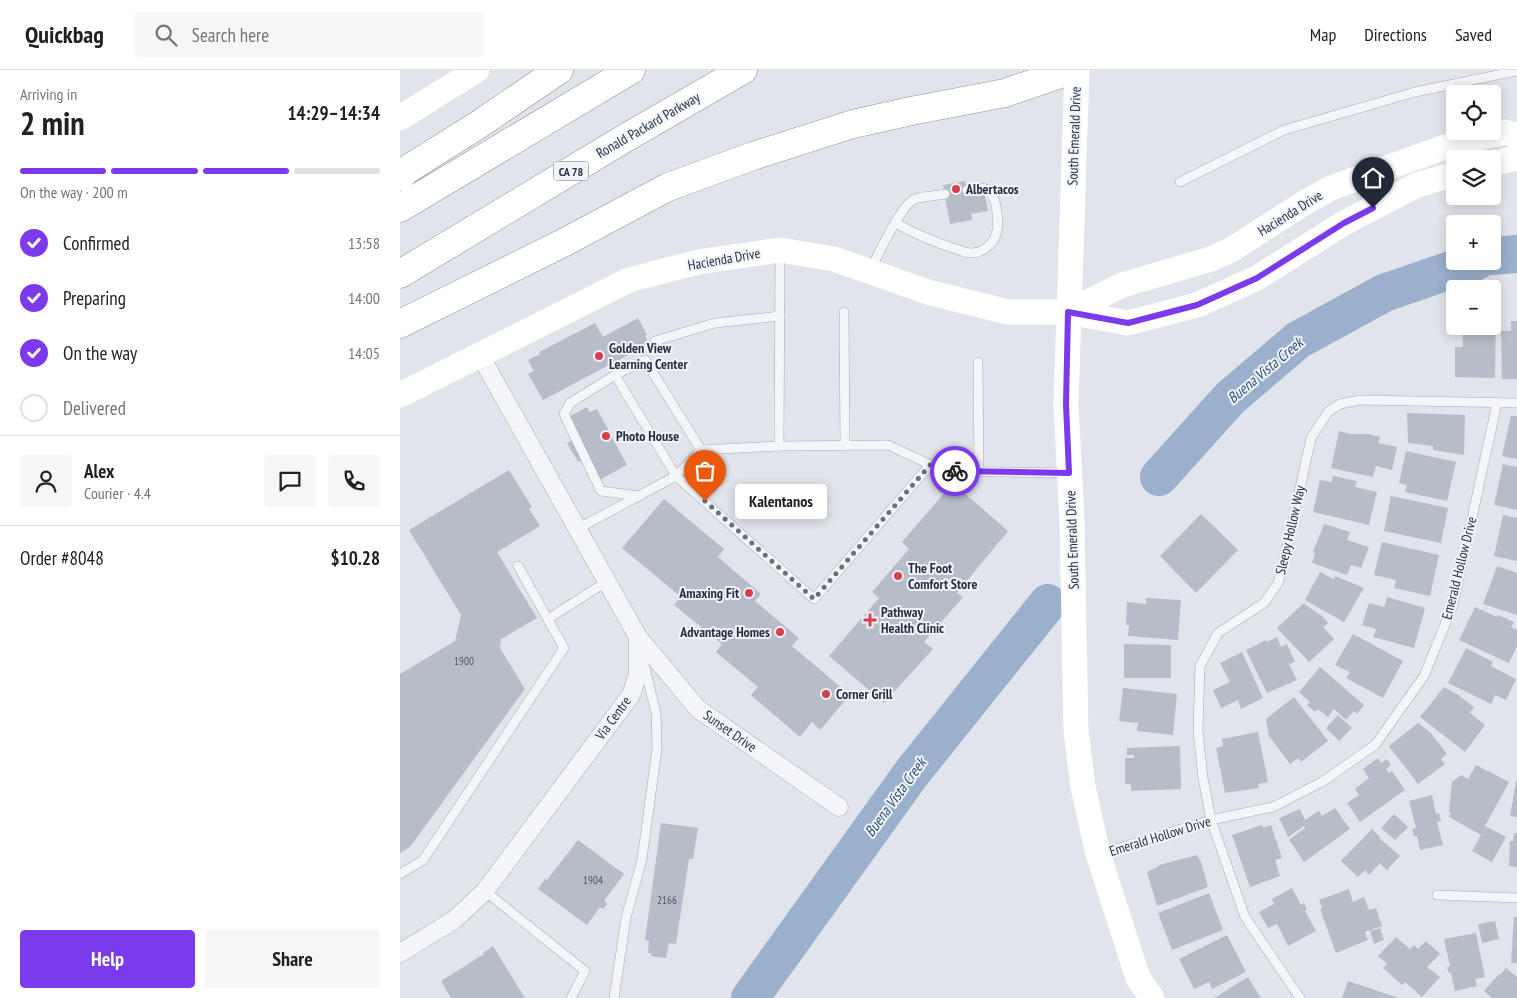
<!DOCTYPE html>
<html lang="en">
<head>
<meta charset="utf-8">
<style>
	:root { --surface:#fff; --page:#f6f6f6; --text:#202124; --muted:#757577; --line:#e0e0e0; --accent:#7c3aed }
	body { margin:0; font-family:"PT Sans Narrow",sans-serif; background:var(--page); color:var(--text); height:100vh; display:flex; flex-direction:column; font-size:19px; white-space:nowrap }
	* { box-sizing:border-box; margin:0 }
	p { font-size:16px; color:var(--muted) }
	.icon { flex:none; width:28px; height:28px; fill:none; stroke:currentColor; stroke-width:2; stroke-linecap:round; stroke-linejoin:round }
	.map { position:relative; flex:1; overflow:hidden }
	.sheet { display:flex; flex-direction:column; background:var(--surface); width:400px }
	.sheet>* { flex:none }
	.fabs { position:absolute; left:1046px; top:15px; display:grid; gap:10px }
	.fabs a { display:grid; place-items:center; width:55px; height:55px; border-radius:5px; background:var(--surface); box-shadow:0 2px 12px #0003; font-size:25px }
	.pin { position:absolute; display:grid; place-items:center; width:42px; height:42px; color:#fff; margin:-51px -21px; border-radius:50% 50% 50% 0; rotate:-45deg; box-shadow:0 0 5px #0007 }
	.pin .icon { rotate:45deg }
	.courier { position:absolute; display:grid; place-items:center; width:50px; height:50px; margin:-25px; border:4px solid #7c3aed; border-radius:50%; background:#fff; color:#222; box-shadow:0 1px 6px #0007 }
	.bubble { position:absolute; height:35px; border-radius:5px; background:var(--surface); box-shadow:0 2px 12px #0003; font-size:16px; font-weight:600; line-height:35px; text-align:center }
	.head em { font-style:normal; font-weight:600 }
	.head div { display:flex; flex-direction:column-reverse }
	.head { display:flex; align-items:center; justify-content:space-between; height:85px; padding:0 20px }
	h1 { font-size:32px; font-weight:600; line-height:38px }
	.bar { display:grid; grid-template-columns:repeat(4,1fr); gap:8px 5px; align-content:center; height:60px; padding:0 20px }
	.bar i { height:6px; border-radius:4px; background:var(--line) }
	.bar .active { background:var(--accent) }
	.bar p { grid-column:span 4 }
	.line { display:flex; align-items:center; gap:12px; padding:0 20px; border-top:1px solid var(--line) }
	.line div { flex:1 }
	.round { display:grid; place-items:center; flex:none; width:52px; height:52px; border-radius:5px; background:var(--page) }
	ol { padding:0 20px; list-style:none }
	li { display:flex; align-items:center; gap:15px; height:55px }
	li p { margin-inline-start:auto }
	li .icon { padding:5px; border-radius:50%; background:var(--accent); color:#fff; stroke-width:4 }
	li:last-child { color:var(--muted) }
	li i { width:28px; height:28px; border:2px solid var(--line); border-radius:50% }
	.button { display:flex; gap:10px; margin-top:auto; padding:10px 20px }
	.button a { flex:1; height:58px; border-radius:5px; background:var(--accent); color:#fff; font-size:20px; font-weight:600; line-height:58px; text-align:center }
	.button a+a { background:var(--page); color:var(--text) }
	header { display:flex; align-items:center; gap:30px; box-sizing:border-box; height:70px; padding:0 25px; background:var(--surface); border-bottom:1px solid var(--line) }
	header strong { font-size:24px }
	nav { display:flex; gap:28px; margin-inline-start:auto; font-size:18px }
	.search { width:350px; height:45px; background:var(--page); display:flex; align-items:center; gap:12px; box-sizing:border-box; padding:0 18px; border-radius:5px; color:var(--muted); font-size:19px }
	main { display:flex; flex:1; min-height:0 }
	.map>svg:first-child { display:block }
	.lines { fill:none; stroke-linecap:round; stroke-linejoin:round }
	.river { stroke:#9ab0cc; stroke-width:38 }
	.building { fill:#b7bdc8 }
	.service-casing { stroke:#a6abb5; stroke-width:10 }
	.minor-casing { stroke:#a6abb5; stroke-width:19 }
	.motorway-casing { stroke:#8791a2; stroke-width:29 }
	.service { stroke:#f4f5f8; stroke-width:9 }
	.minor { stroke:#f4f5f8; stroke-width:18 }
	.secondary { stroke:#fff; stroke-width:25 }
	.motorway { stroke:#fff; stroke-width:28 }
	.done { stroke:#69707d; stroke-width:5; stroke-dasharray:0 9 }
	.route { stroke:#7c3aed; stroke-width:6 }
	.poi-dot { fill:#d63f50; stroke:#f0f3f7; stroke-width:2 }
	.labels { text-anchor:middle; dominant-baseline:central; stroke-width:4; stroke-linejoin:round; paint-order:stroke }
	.number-label { font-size:11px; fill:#4c5464 }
	.shield { fill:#f0f3f7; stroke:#646b79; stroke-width:1 }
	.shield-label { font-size:12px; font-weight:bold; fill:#283143 }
	.street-label { font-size:14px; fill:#283143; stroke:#f0f3f7 }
	.poi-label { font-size:14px; font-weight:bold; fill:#283143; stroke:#f0f3f7; text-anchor:start }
	.water-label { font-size:15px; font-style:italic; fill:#304e79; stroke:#f0f3f7 }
</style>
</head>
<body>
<header>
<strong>Quickbag</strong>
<div class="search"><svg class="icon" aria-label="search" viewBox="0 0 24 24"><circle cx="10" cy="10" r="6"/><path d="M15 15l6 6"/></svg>Search here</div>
<nav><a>Map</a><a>Directions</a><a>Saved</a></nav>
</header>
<main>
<section class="sheet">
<div class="head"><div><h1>2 min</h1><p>Arriving in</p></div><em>14:29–14:34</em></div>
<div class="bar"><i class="active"></i><i class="active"></i><i class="active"></i><i></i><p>On the way · 200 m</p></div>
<ol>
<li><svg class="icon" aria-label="check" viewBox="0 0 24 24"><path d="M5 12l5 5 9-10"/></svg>Confirmed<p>13:58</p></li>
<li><svg class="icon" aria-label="check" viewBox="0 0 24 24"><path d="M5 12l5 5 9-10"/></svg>Preparing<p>14:00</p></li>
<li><svg class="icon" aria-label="check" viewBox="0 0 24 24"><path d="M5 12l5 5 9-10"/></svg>On the way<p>14:05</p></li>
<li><i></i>Delivered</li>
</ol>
<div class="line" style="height:90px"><a class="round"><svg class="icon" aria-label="person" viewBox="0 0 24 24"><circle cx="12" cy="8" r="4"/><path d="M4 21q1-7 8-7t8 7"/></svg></a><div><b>Alex</b><p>Courier · 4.4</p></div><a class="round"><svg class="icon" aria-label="chat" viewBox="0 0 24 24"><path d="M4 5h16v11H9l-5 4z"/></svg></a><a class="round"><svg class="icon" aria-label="phone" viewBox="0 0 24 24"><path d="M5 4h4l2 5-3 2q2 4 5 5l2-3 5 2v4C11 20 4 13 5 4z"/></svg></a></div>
<div class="line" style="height:65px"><div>Order #8048</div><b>$10.28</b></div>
<div class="button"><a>Help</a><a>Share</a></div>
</section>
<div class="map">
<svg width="1117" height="928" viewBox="0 0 1117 928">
	<rect width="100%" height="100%" fill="#e1e4ea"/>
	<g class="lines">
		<g class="river">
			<path d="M1092,186L1117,184"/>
			<path d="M759,407L830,328L898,270L984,223L1077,191"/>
			<path d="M350,928L511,704L648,533"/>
		</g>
	</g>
	<g class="building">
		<path d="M565,111L568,124L584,121L588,141L571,144L572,150L550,154L543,115Z"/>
		<path d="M1092,240H1096L1095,308L1055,307V277H1063V256H1092Z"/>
		<path d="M238,248L247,265L245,266L249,274L143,330L128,304L134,301L128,290L140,284L139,282L195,253L203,267Z"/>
		<path d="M1111,251H1117V309H1102L1101,261H1111Z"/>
		<path d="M187,337L190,342L197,339L227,395L201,409L188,386L178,392L167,373L179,367L170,346Z"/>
		<path d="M1007,343L1065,345L1064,385L1033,380V376L1008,373Z"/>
		<path d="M1111,346H1117V389L1102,386Z"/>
		<path d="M939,361L951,364H968L980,367L978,373L997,377L992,400L976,396L973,407L931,398Z"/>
		<path d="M1006,381L1056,392L1047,431L1005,422L1007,415L999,413Z"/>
		<path d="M1103,394L1117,397V440L1094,435Z"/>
		<path d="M109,400L132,437L129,439L140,456L97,482L137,548L101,569L100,578L125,619L10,777L0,783V604L55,571L61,545L9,460Z"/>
		<path d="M933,406L957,411L955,417L977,422L969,455L913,442L920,410L932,412Z"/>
		<path d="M553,413L608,461L557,523L563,527L524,572L533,579L484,633L429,586L479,528L472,522L509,479L502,472Z"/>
		<path d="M991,426L1048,438L1041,473L984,461Z"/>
		<path d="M264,429L324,479L318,487L361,524L355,531L399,568L392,576L450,625L420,660L412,652L400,667L351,625L358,617L316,582L322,574L274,535L281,527L222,478Z"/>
		<path d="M801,444L838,480L796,523L760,486Z"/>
		<path d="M1103,445L1117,448V491L1094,486Z"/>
		<path d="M924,454L950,462L947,470L969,477L961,498L951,495L947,505L912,493L915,483L913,482Z"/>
		<path d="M982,472L1039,485L1030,526L994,518L996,510L974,505Z"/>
		<path d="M1097,496L1117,503V545L1083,534Z"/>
		<path d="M920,502L934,509L935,506L964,518L944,552L905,530Z"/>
		<path d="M987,527L1025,538L1014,578L973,567L976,559L962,555L969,533L984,537Z"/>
		<path d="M746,528L781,530L778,570L728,566L729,555H726L727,532L746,534Z"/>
		<path d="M904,533L910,538L922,546L928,553L923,557L934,569L909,592L877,558Z"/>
		<path d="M1075,537L1097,547L1098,545L1114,552L1111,557L1117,560V576L1109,593L1059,570Z"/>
		<path d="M953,564L1003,591L983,628L946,608L950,602L935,595Z"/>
		<path d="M877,567L881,577L887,574L895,592L889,594L897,610L867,623L846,580L866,570L867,572Z"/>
		<path d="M724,574L771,575V608H724Z"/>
		<path d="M1066,578L1093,592L1091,596L1116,609L1106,630L1095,625L1091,634L1048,613Z"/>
		<path d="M842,582L863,628L841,639L838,630L821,638L813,620L830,612L820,593Z"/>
		<path d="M920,597L964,635L957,644L954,641L946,650L934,639L928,647L918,639L915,642L907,635L910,632L899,622Z"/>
		<path d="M1044,617L1057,624L1074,637L1070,643L1085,655L1065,682L1020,647Z"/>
		<path d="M723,618L777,624L773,665L737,661L738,653L719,651Z"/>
		<path d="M894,627L928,671L901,692L898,688L890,694L869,666L866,649Z"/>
		<path d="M938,645L952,658L939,671L926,658Z"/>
		<path d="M1018,653L1031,663L1047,684L1041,689L1045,694L1018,714L989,676Z"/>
		<path d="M858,662L868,712L858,714L859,718L825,723L816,678L823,676L822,669Z"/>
		<path d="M780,676L781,719L731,721V714H725V688H734V685H727V678Z"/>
		<path d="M978,688L981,693L987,689L991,695L986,699L989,703L992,701L1005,720L960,752L947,733L959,725L955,719L969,708L963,699Z"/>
		<path d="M1076,695L1109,712L1085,756L1106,767L1092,792L1072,781L1081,765L1049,747L1051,743L1049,742L1052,712L1061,705L1068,709Z"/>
		<path d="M1116,711H1117V747L1110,746Z"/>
		<path d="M1032,725L1036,744L1039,743L1041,751L1037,752L1043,775L1020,780L1017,766H1014L1012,759L1016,758L1009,731Z"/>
		<path d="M935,738L950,759L904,792L889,770L905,758L904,756L888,767L879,748L900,739L905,750L919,741L922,746Z"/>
		<path d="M994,744L1008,757L995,770L981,758Z"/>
		<path d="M261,753L298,758L293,789H289L276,874L269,873L266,888L251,886V883H248L249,871L245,870Z"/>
		<path d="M862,755L863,758L871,755L882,788L875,790L880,806L850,817L832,765Z"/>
		<path d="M972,759L980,767L979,768L1000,786L987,800L980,793L969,805L965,800L958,807L941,791Z"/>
		<path d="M1114,763H1117V797L1109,796L1110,771H1113Z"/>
		<path d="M178,770L224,804L204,831L207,834L203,839L200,837L187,855L138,819L145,809L147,810Z"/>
		<path d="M797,785L801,792L808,817L757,836L747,802L759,796V795Z"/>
		<path d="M892,818L901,835L904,833L907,840L905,841L916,861L888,876L877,854L868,858L859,842L874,834L872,829Z"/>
		<path d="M949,819L953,832L964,827L969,840L976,838L982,856L965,862L968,870L936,883L920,839L922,838L919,830Z"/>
		<path d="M809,823L823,860L772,880L758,843Z"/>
		<path d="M1114,847H1117V893H1111Z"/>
		<path d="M1095,851L1099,869L1082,873L1078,854Z"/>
		<path d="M980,858L984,870L974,874L970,861Z"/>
		<path d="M1076,863L1085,907L1075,909L1077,916L1055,921L1051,903H1049L1047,897L1050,896L1044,869Z"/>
		<path d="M827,865L846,902L812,919L809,912L794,919L779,889Z"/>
		<path d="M996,867L1010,879L1014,875L1018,879L1026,871L1040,884L1027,897L1040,907L1022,927L1005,912L1002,915L983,898L987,894L978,886Z"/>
		<path d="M93,876L125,928H51L41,911L84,884L83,883Z"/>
		<path d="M1106,898L1117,907V928H1092L1084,921L1099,904L1100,905Z"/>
		<path d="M848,907L861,928H814Z"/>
		<path d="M948,911L999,928H942Z"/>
	</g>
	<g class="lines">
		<defs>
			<g id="service">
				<path d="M780,112L884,60L1015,22L1117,1"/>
				<path d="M495,153C515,164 534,172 556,179C561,181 566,183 571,183C581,183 591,176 595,167C600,156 598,125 586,119C581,117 573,119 567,120"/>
				<path d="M470,201C477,187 501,134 515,129C524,126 535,126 545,124"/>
				<path d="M444,242L445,376"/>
				<path d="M255,271L315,253L380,246"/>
				<path d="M578,292L579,402"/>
				<path d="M379,376L380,183"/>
				<path d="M301,380L379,376L488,375L544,401L667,403"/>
				<path d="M239,426L201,421L164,344L170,333L215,305L245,290L301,380L276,406L414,529L530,395"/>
				<path d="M177,459L276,406L215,305"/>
				<path d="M148,549L206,512"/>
				<path d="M699,784L811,750L873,737L922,712L975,675L1024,606L1053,535L1097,333"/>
				<path d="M0,804L23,790L164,578L118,496"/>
				<path d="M85,821L185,901L171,928"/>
				<path d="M1037,825L1117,828"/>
				<path d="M214,928L226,848L242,789L257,679L256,643L244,594"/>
				<path d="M900,928L845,847L811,750L803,708L798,661L800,596L818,563L864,533L878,513L884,492L911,368L928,342L940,334L960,330L1117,333"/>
			</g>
			<g id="minor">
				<path d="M238,567L298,639L439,737"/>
				<path d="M0,883L54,850L85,821L231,625L238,604V567L80,285"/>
			</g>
			<g id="motorway">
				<path d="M0,107L5,101L78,55L159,0"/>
				<path d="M0,138L231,0"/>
				<path d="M0,204L227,67L343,0"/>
				<path d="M0,254L165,172L268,117L353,86L453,54L511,41L605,23L672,0"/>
			</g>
		</defs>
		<use href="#service" class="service-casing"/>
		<use href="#minor" class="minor-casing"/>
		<use href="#motorway" class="motorway-casing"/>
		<use href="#service" class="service"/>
		<use href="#minor" class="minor"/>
		<g class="secondary">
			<path d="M677,0L666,334L672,451L676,661L683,717L698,784L738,908L752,928"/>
			<path d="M0,48L77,0"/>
			<path d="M1092,94L1117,88"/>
			<path d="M668,242L722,215L811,189L831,180L904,133L931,118L1059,72L1105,62L1117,66"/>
			<path d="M0,325L229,210L298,192L380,180L434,189L531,223L608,242H668L728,253L797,235L857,208L944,153L1017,115L1055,104"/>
		</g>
		<use href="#motorway" class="motorway"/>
	</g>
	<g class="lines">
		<path class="done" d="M305,431L414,529L530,395L544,401H555"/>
		<path class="route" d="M555,401L669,403L666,334L668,242L728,253L797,235L857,208L944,153L973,138"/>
	</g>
	<g class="poi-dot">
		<circle cx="556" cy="119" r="5"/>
		<circle cx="199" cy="286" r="5"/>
		<circle cx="206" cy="366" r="5"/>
		<circle cx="498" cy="506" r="5"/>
		<circle cx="349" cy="523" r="5"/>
		<path d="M467.5 542.5h5v5h5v5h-5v5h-5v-5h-5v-5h5z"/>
		<circle cx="380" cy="562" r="5"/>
		<circle cx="426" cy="624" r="5"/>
	</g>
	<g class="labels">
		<g class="number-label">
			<text x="64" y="591">1900</text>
			<text x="193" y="810">1904</text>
			<text x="267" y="830">2166</text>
		</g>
		<rect class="shield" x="153.5" y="91.5" width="35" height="19" rx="4"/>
		<g class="shield-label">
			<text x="171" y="101">CA 78</text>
		</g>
		<g class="street-label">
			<text transform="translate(248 55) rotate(-30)">Ronald Packard Parkway</text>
			<text transform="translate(674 66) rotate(-88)">South Emerald Drive</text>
			<text transform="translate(890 143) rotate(-32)">Hacienda Drive</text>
			<text transform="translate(324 189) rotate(-10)">Hacienda Drive</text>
			<text transform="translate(890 460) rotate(-77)">Sleepy Hollow Way</text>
			<text transform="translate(672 470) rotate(-92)">South Emerald Drive</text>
			<text transform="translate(1059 498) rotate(-76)">Emerald Hollow Drive</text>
			<text transform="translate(213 648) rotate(-54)">Via Centre</text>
			<text transform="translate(330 661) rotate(35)">Sunset Drive</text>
			<text transform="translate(760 766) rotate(-17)">Emerald Hollow Drive</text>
		</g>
		<g class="poi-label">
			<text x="566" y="119">Albertacos</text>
			<text x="209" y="278">Golden View<tspan x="209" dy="16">Learning Center</tspan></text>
			<text x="216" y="366">Photo House</text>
			<text x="508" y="498">The Foot<tspan x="508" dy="16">Comfort Store</tspan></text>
			<text x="339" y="523" text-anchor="end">Amaxing Fit</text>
			<text x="481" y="542">Pathway<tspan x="481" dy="16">Health Clinic</tspan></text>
			<text x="370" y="562" text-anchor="end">Advantage Homes</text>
			<text x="436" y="624">Corner Grill</text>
		</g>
		<g class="water-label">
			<text transform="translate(865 300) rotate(-40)">Buena Vista Creek</text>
			<text transform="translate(495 727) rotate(-54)">Buena Vista Creek</text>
		</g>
	</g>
</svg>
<div class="fabs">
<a><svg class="icon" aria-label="locate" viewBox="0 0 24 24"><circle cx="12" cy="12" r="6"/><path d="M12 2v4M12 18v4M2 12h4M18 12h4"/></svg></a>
<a><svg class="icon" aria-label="layers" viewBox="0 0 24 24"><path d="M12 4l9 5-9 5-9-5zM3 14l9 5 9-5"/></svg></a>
<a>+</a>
<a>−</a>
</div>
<div class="pin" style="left:305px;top:431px;background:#ea580c"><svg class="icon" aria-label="bag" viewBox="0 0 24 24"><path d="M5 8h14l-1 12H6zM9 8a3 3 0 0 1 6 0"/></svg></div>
<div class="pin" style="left:973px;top:138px;background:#1f2937"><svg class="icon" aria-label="home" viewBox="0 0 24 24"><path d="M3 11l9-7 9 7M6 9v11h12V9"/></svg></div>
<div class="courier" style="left:555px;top:401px"><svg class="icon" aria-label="bike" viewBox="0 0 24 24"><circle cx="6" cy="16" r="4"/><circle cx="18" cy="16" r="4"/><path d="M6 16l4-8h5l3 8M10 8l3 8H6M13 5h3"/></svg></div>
<div class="bubble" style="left:335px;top:414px;width:92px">Kalentanos</div>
</div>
</main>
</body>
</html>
